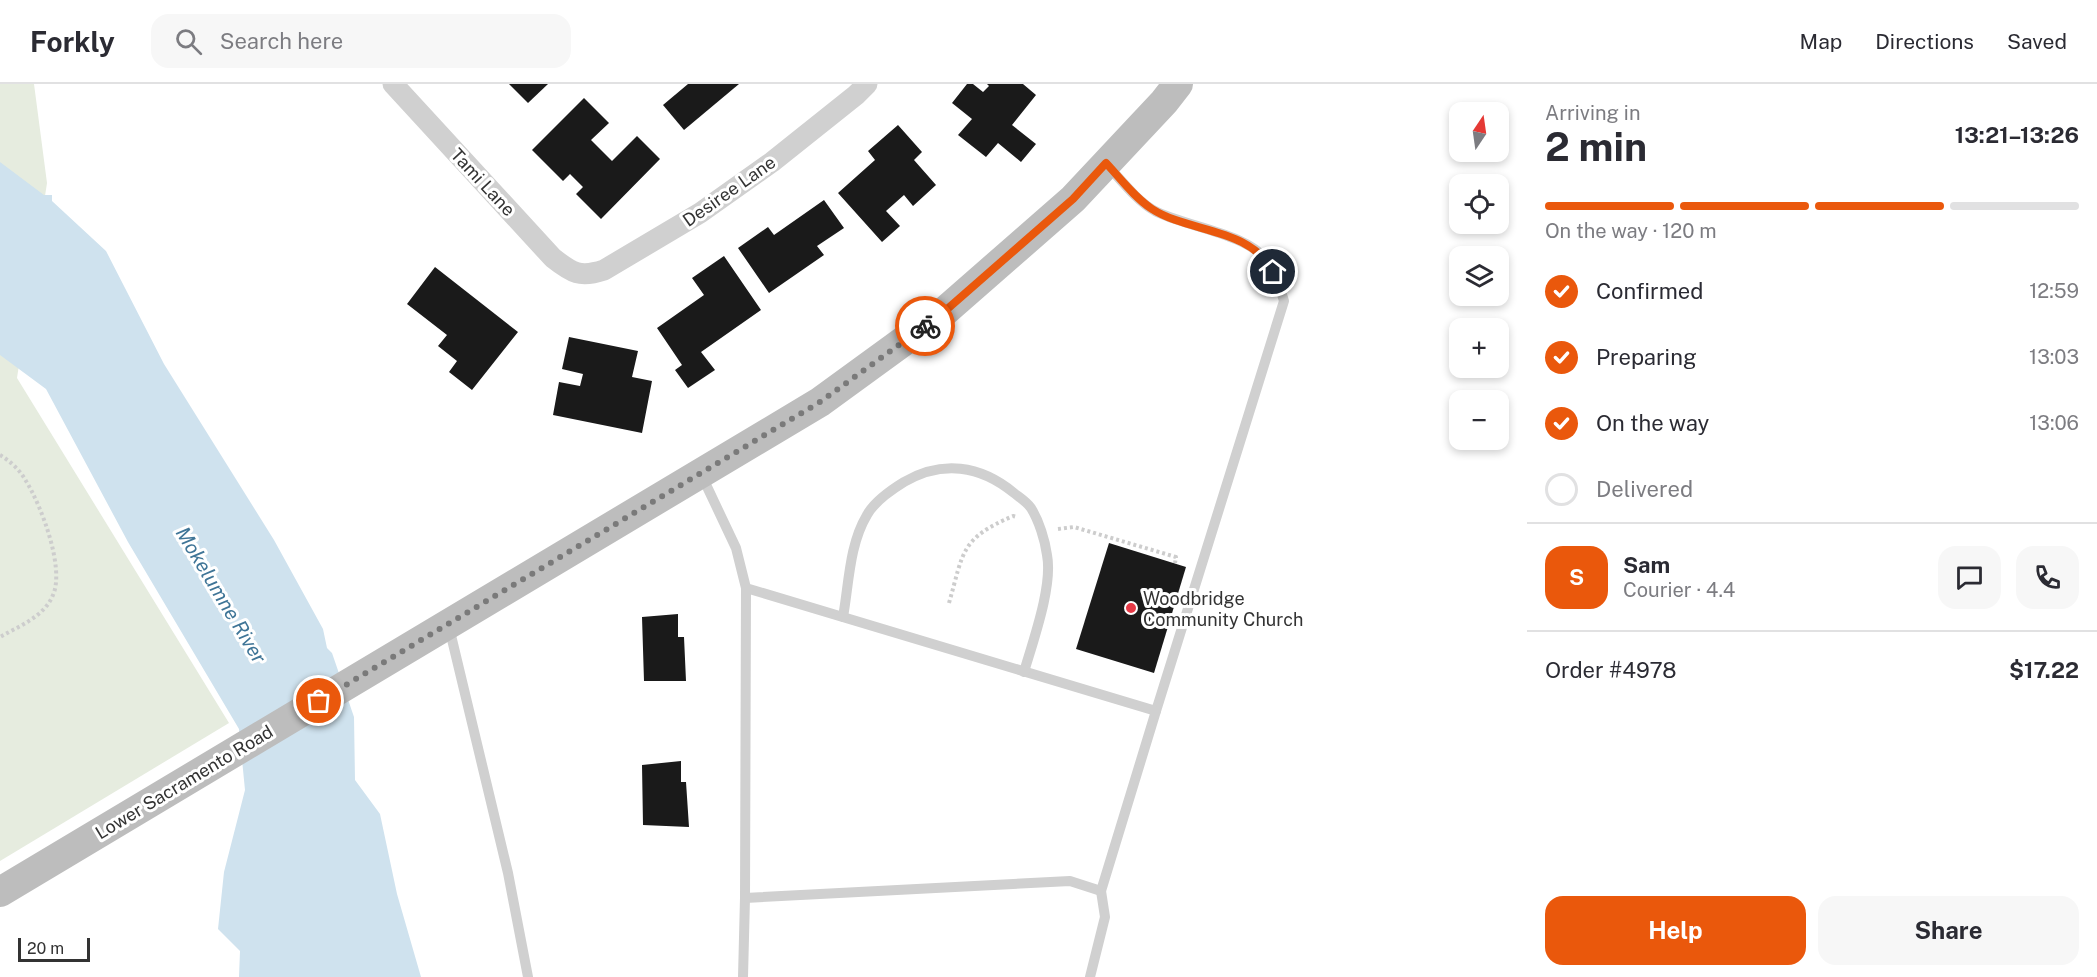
<!DOCTYPE html>
<html lang="en">
<head>
<meta charset="utf-8">
<style>
	:root { --surface:#fff; --page:#f7f7f7; --text:#2b2b33; --muted:#7c7c81; --line:#e1e1e2; --accent:#ea580c }
	body { margin:0; font-family:"Public Sans",sans-serif; background:var(--page); color:var(--text); height:100vh; display:flex; flex-direction:column; font-size:22px; white-space:nowrap }
	* { box-sizing:border-box; margin:0 }
	p { font-size:20px; color:var(--muted) }
	.icon { flex:none; width:33px; height:33px; fill:none; stroke:currentColor; stroke-width:2; stroke-linecap:round; stroke-linejoin:round }
	.map { position:relative; flex:1; overflow:hidden }
	.sheet { display:flex; flex-direction:column; background:var(--surface); width:570px }
	.sheet>* { flex:none }
	.needle { width:39px; rotate:13deg }
	.buttons { position:absolute; left:1449px; top:18px; display:grid; gap:12px }
	.buttons a { display:grid; place-items:center; width:60px; height:60px; border-radius:12px; background:var(--surface); box-shadow:0 3px 9px #0003; font-size:30px }
	.scale { position:absolute; left:18px; bottom:15px; width:72px; box-sizing:border-box; padding-left:6px; border:3px solid #333; border-top:0; font-size:16px; line-height:21px; white-space:nowrap; color:#333; -webkit-text-stroke:4px #fff; paint-order:stroke }
	.pin { position:absolute; display:grid; place-items:center; width:51px; height:51px; color:#fff; margin:-26px; border:3px solid #fff; border-radius:50%; box-shadow:0 2px 6px #0007 }
	.courier { position:absolute; display:grid; place-items:center; width:60px; height:60px; margin:-30px; border:4px solid #ea580c; border-radius:50%; background:#fff; color:#222; box-shadow:0 2px 8px #0007 }
	.headline em { font-style:normal; font-weight:700 }
	.headline div { display:flex; flex-direction:column-reverse }
	.headline { display:flex; align-items:center; justify-content:space-between; height:102px; padding:0 18px }
	h1 { font-size:39px; font-weight:700; line-height:45px }
	.bar { display:grid; grid-template-columns:repeat(4,1fr); gap:9px 6px; align-content:center; height:72px; padding:0 18px }
	.bar i { height:8px; border-radius:4px; background:var(--line) }
	.bar .active { background:var(--accent) }
	.bar p { grid-column:span 4 }
	.line { display:flex; align-items:center; gap:15px; padding:0 18px; border-top:2px solid var(--line) }
	.line div { flex:1 }
	.round { display:grid; place-items:center; flex:none; width:63px; height:63px; border-radius:18px; background:var(--page) }
	ol { padding:0 18px; list-style:none }
	li { display:flex; align-items:center; gap:18px; height:66px }
	li p { margin-inline-start:auto }
	li .icon { padding:6px; border-radius:50%; background:var(--accent); color:#fff; stroke-width:4 }
	li:last-child { color:var(--muted) }
	li i { width:33px; height:33px; border:3px solid var(--line); border-radius:50% }
	.primary-button { display:flex; gap:12px; margin-top:auto; padding:12px 18px }
	.primary-button a { flex:1; height:69px; border-radius:18px; background:var(--accent); color:#fff; font-size:24px; font-weight:700; line-height:69px; text-align:center }
	.primary-button a+a { background:var(--page); color:var(--text) }
	header { display:flex; align-items:center; gap:36px; box-sizing:border-box; height:84px; padding:0 30px; background:var(--surface); border-bottom:2px solid var(--line) }
	header strong { font-size:28px }
	nav { display:flex; gap:33px; margin-inline-start:auto; font-size:21px }
	.search { width:420px; height:54px; background:var(--page); display:flex; align-items:center; gap:15px; box-sizing:border-box; padding:0 21px; border-radius:18px; color:var(--muted); font-size:22px }
	main { display:flex; flex:1; min-height:0 }
	.map>svg:first-child { display:block }
	.green { fill:#e6ecdf }
	.water { fill:#cfe2ee }
	.building { fill:#1a1a1a }
	.lines { fill:none; stroke-linecap:round; stroke-linejoin:round }
	.path { stroke:#cdcdcd; stroke-width:4; stroke-dasharray:3 3; stroke-linecap:butt }
	.lane { stroke:#d0d0d0; stroke-width:10 }
	.street { stroke:#d0d0d0; stroke-width:21 }
	.secondary { stroke:#bdbdbd; stroke-width:30 }
	.done { stroke:#7a7a7a; stroke-width:6; stroke-dasharray:0 10.8 }
	.route { stroke:#ea580c; stroke-width:8 }
	.poi-dot { fill:#e63946; stroke:#fff; stroke-width:2 }
	.labels { text-anchor:middle; dominant-baseline:central; stroke-width:6; stroke-linejoin:round; paint-order:stroke }
	.street-label { font-size:18px; fill:#333; stroke:#fff }
	.poi-label { font-size:18px; fill:#333; stroke:#fff; text-anchor:start }
	.water-label { font-size:20px; font-style:italic; fill:#3f7597; stroke:#fff }
</style>
</head>
<body>
<header>
<strong>Forkly</strong>
<div class="search"><svg class="icon" aria-label="search" viewBox="0 0 24 24"><circle cx="10" cy="10" r="6"/><path d="M15 15l6 6"/></svg>Search here</div>
<nav><a>Map</a><a>Directions</a><a>Saved</a></nav>
</header>
<main>
<div class="map">
<svg width="1527" height="893" viewBox="0 0 1527 893">
	<rect width="100%" height="100%" fill="#fff"/>
	<path class="green" d="M0,0H34L47,99L17,294L229,639L0,777Z"/>
	<path class="water" d="M0,78L44,111H52V117L106,167L164,280L274,456L323,545L327,564L332,569L354,633L355,696L380,730L397,810L421,893H239L240,867L218,845L224,788L245,706L239,645L128,458L46,305L0,271Z"/>
	<g class="building">
		<path d="M509,0H548L528,19Z"/>
		<path d="M688,0H739L684,46L663,21Z"/>
		<path d="M967,0H973L983,8L989,2L987,0H1023L1036,11L1012,41L1036,60L1021,78L998,59L986,73L958,51L972,35L952,19Z"/>
		<path d="M584,14L609,39L591,56L612,77L637,52L660,75L601,135L576,110L583,103L570,90L563,97L532,66Z"/>
		<path d="M898,41L922,68L914,76L936,101L913,122L904,111L886,127L900,142L882,158L838,109L875,76L868,67Z"/>
		<path d="M824,116L844,144L817,162L824,171L769,209L738,164L768,143L774,151Z"/>
		<path d="M724,172L761,226L701,268L715,286L688,304L675,286L682,281L657,244L704,211L692,194Z"/>
		<path d="M435,183L518,248L472,306L449,288L457,277L438,262L447,251L407,220Z"/>
		<path d="M569,253L638,267L632,293L652,297L642,349L553,331L559,298L580,302L583,290L562,285Z"/>
		<path d="M1109,459L1186,483L1154,589L1076,565Z"/>
		<path d="M678,530V553H684L686,597H644L642,533Z"/>
		<path d="M681,677V698H686L689,743L643,741L642,681Z"/>
	</g>
	<g class="lines">
		<g class="path">
			<path d="M0,371C10,377 20,386 26,397C41,421 65,484 53,511C44,533 19,542 0,553"/>
			<path d="M1058,445L1074,443L1176,473L1175,479"/>
			<path d="M949,519C964,467 960,455 1013,432L1017,433"/>
		</g>
		<g class="lane">
			<path d="M701,390L736,464L746,504L1156,627L1284,217C1280,204 1276,190 1268,178C1248,149 1186,143 1155,127C1137,117 1122,97 1108,82"/>
			<path d="M746,504L745,814L1070,797L1101,807L1156,627"/>
			<path d="M843,533C849,500 849,461 867,431C874,418 891,406 904,398C942,376 980,381 1014,409C1019,413 1027,418 1031,424C1039,437 1045,456 1047,471C1053,502 1033,557 1024,588"/>
			<path d="M449,543L508,789L528,893"/>
			<path d="M743,893L745,814"/>
			<path d="M1090,893L1105,833L1101,807"/>
		</g>
		<path class="street" d="M393,0L553,174C572,189 580,194 604,186L700,129L772,78L856,11L867,0"/>
		<path class="secondary" d="M0,808L820,318L945,227L1073,115L1164,18L1178,0"/>
	</g>
	<g class="lines">
		<path class="done" d="M319,617L820,318L925,242"/>
		<path class="route" d="M925,242L945,227L1073,115L1106,79C1121,95 1134,113 1152,125C1189,149 1250,143 1273,188"/>
	</g>
	<circle class="poi-dot" cx="1131" cy="524" r="6"/>
	<g class="labels">
		<g class="street-label">
			<text transform="translate(483 98) rotate(47)">Tami Lane</text>
			<text transform="translate(729 107) rotate(-35)">Desiree Lane</text>
			<text transform="translate(184 698) rotate(-31)">Lower Sacramento Road</text>
		</g>
		<g class="poi-label">
			<text x="1143" y="514">Woodbridge<tspan x="1143" dy="21">Community Church</tspan></text>
		</g>
		<g class="water-label">
			<text transform="translate(221 511) rotate(59)">Mokelumne River</text>
		</g>
	</g>
</svg>
<div class="buttons">
<a><svg class="needle" viewBox="-14 -14 28 28"><path d="M0-13l5 13h-10z" fill="#e53935"/><path d="M0 13l5-13h-10z" fill="#7c7c81"/></svg></a>
<a><svg class="icon" aria-label="locate" viewBox="0 0 24 24"><circle cx="12" cy="12" r="6"/><path d="M12 2v4M12 18v4M2 12h4M18 12h4"/></svg></a>
<a><svg class="icon" aria-label="layers" viewBox="0 0 24 24"><path d="M12 4l9 5-9 5-9-5zM3 14l9 5 9-5"/></svg></a>
<a>+</a>
<a>−</a>
</div>
<div class="scale">20 m</div>
<div class="pin" style="left:319px;top:617px;background:#ea580c"><svg class="icon" aria-label="bag" viewBox="0 0 24 24"><path d="M5 8h14l-1 12H6zM9 8a3 3 0 0 1 6 0"/></svg></div>
<div class="pin" style="left:1273px;top:188px;background:#1f2937"><svg class="icon" aria-label="home" viewBox="0 0 24 24"><path d="M3 11l9-7 9 7M6 9v11h12V9"/></svg></div>
<div class="courier" style="left:925px;top:242px"><svg class="icon" aria-label="bike" viewBox="0 0 24 24"><circle cx="6" cy="16" r="4"/><circle cx="18" cy="16" r="4"/><path d="M6 16l4-8h5l3 8M10 8l3 8H6M13 5h3"/></svg></div>
</div>
<section class="sheet">
<div class="headline"><div><h1>2 min</h1><p>Arriving in</p></div><em>13:21–13:26</em></div>
<div class="bar"><i class="active"></i><i class="active"></i><i class="active"></i><i></i><p>On the way · 120 m</p></div>
<ol>
<li><svg class="icon" aria-label="check" viewBox="0 0 24 24"><path d="M5 12l5 5 9-10"/></svg>Confirmed<p>12:59</p></li>
<li><svg class="icon" aria-label="check" viewBox="0 0 24 24"><path d="M5 12l5 5 9-10"/></svg>Preparing<p>13:03</p></li>
<li><svg class="icon" aria-label="check" viewBox="0 0 24 24"><path d="M5 12l5 5 9-10"/></svg>On the way<p>13:06</p></li>
<li><i></i>Delivered</li>
</ol>
<div class="line" style="height:108px"><b class="round" style="background:var(--accent);color:#fff">S</b><div><b>Sam</b><p>Courier · 4.4</p></div><a class="round"><svg class="icon" aria-label="chat" viewBox="0 0 24 24"><path d="M4 5h16v11H9l-5 4z"/></svg></a><a class="round"><svg class="icon" aria-label="phone" viewBox="0 0 24 24"><path d="M5 4h4l2 5-3 2q2 4 5 5l2-3 5 2v4C11 20 4 13 5 4z"/></svg></a></div>
<div class="line" style="height:78px"><div>Order #4978</div><b>$17.22</b></div>
<div class="primary-button"><a>Help</a><a>Share</a></div>
</section>
</main>
</body>
</html>
